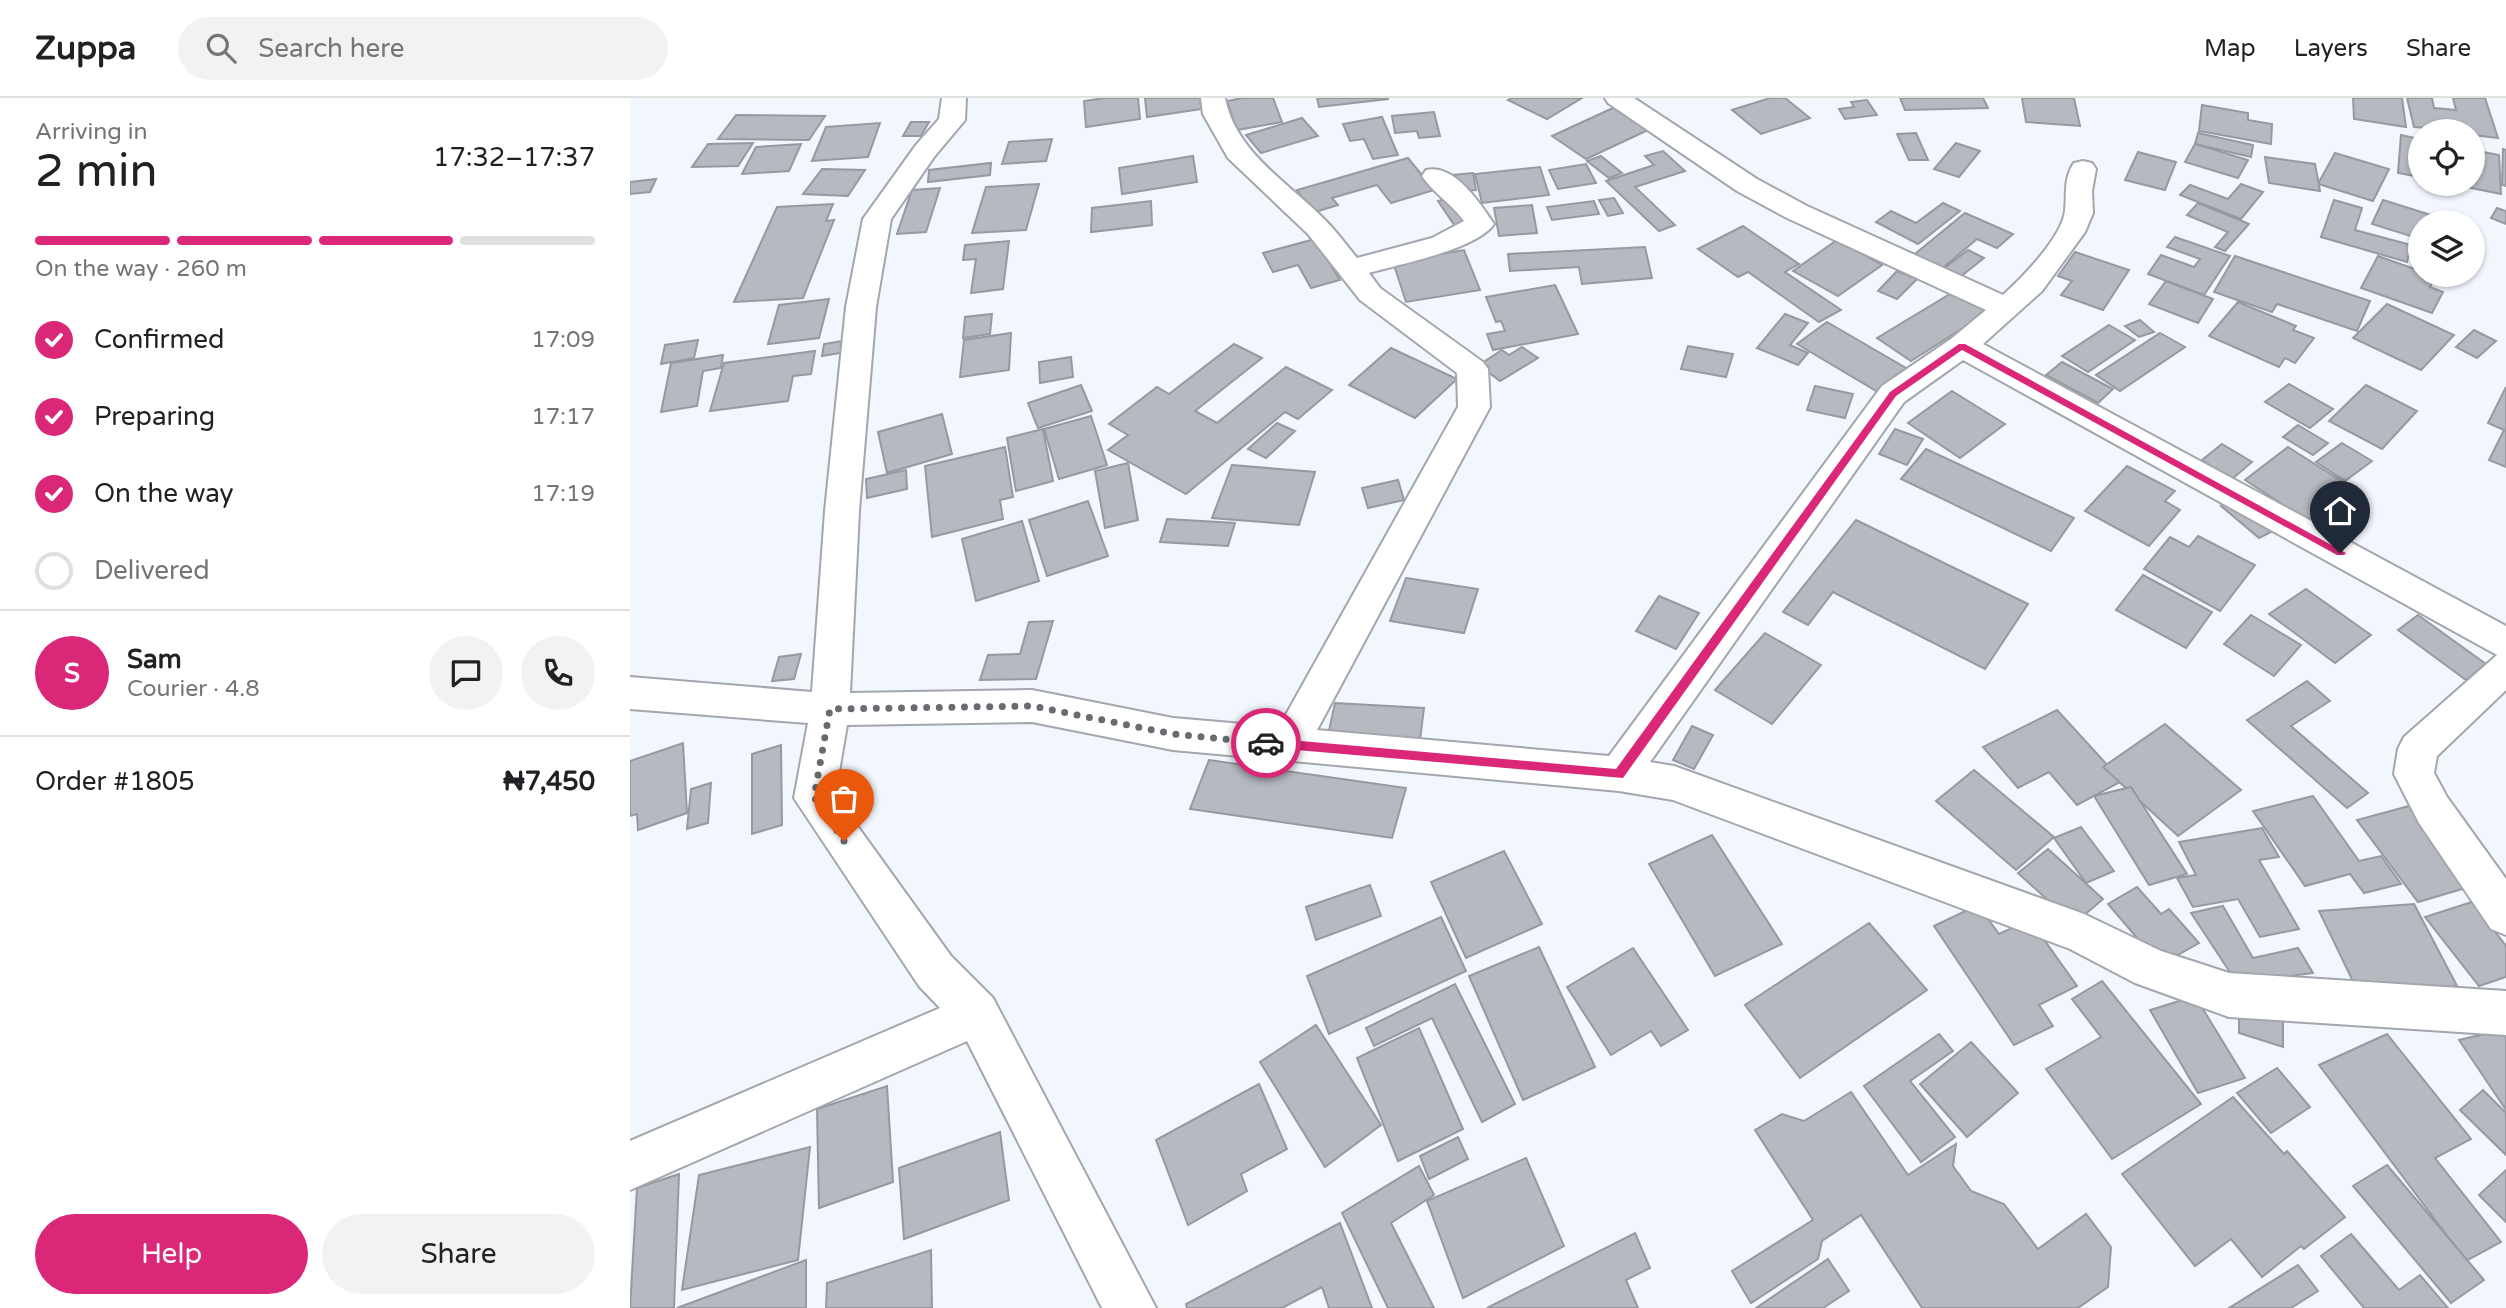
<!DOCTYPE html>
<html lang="en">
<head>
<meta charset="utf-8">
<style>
	:root { --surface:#fff; --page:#f2f2f2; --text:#202124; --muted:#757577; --line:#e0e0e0; --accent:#db2777 }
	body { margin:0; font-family:"Varela Round",sans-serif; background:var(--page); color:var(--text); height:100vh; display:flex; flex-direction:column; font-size:26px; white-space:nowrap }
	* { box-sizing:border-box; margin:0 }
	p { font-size:23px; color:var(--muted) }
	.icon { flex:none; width:38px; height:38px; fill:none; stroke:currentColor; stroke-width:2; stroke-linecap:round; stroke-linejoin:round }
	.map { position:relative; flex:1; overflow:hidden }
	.drawer { display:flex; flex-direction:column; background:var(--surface); width:630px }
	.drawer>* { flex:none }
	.buttons { position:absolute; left:1778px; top:21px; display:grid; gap:14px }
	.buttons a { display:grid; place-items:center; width:77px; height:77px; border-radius:50%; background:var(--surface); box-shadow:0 2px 5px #0004; font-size:35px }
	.pin { position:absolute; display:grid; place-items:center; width:60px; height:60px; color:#fff; margin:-72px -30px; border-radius:50% 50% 50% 0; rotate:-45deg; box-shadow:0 0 7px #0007 }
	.pin .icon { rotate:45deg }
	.courier { position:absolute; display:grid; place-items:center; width:70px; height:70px; margin:-35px; border:5px solid #db2777; border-radius:50%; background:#fff; color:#222; box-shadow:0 2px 9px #0007 }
	.summary em { font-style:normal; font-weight:600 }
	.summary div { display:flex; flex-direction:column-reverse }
	.summary { display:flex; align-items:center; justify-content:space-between; height:119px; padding:0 35px }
	h1 { font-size:46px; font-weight:600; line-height:52px }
	.bar { display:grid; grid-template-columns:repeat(4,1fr); gap:10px 7px; align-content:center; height:84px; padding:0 35px }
	.bar i { height:9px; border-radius:5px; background:var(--line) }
	.bar .on { background:var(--accent) }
	.bar p { grid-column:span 4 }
	.line { display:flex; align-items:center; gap:18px; padding:0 35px; border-top:2px solid var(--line) }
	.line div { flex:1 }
	.round { display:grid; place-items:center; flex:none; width:74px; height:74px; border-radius:37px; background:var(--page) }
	ol { padding:0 35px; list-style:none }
	li { display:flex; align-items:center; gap:21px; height:77px }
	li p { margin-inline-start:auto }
	li .icon { padding:7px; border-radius:50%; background:var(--accent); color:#fff; stroke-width:4 }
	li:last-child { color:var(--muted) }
	li i { width:38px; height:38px; border:4px solid var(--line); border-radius:50% }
	.button { display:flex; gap:14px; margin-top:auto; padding:14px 35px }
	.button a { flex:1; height:80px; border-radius:42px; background:var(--accent); color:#fff; font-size:28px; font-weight:600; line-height:80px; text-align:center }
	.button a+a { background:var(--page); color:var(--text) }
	header { display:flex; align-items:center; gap:42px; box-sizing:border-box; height:98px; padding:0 35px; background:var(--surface); border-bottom:2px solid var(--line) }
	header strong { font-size:33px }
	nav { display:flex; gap:38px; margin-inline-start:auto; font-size:24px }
	.search { width:490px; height:63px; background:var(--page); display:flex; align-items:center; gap:18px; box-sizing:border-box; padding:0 24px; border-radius:38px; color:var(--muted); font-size:26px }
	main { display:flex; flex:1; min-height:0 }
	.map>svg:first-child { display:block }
	.building { fill:#b6b9c0; stroke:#9699a0; stroke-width:2 }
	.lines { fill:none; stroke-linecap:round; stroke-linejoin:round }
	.street-casing { stroke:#a3a6ad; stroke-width:4 }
	.street { fill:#fff; fill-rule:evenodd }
	.route { fill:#db2777 }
	.done { stroke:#686b6f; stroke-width:7; stroke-dasharray:0 12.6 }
</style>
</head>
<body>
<header>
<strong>Zuppa</strong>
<div class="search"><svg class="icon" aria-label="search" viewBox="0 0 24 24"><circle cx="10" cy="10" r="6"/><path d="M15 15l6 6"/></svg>Search here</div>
<nav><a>Map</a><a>Layers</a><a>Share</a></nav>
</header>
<main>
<section class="drawer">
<div class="summary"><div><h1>2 min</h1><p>Arriving in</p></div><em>17:32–17:37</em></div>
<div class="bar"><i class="on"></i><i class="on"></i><i class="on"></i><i></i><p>On the way · 260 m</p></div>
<ol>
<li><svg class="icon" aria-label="check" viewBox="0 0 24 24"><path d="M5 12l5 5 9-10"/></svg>Confirmed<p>17:09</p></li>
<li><svg class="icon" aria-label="check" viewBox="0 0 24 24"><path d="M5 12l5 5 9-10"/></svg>Preparing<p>17:17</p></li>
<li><svg class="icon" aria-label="check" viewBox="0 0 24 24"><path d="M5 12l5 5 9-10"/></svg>On the way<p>17:19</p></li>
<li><i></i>Delivered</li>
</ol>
<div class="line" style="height:126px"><b class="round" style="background:var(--accent);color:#fff">S</b><div><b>Sam</b><p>Courier · 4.8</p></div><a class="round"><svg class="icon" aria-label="chat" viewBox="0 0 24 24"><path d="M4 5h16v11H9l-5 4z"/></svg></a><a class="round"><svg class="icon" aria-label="phone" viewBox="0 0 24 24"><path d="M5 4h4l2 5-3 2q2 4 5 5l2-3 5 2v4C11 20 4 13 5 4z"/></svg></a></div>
<div class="line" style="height:91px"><div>Order #1805</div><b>₦7,450</b></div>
<div class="button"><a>Help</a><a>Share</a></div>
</section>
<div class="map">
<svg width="1876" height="1210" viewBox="0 0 1876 1210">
	<rect width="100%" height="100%" fill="#f2f6fd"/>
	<g class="building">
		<path d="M475,0H508L510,21L456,29L454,3Z"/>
		<path d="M515,0H570L572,11L517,19Z"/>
		<path d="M613,0H643L652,24L607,32L597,3Z"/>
		<path d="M687,0H758V1L689,9Z"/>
		<path d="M882,0H952L917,21L878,2Z"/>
		<path d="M1140,0H1155L1180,20L1131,36L1102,12Z"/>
		<path d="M1270,0H1353L1358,10L1275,12Z"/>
		<path d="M1392,0H1444L1450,28L1396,24Z"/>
		<path d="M1723,0H1772L1776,29L1724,21Z"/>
		<path d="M1777,0H1802L1804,10L1826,12L1823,0H1855L1868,40L1843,37V33L1784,29Z"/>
		<path d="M1237,2L1247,17L1215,21L1209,11L1224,9L1221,4Z"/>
		<path d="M1572,7L1618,15V22L1642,26L1641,46L1569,33Z"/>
		<path d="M983,10L1018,32L956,61L922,38Z"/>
		<path d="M804,14L810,38L789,40L787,33L765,35L762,18Z"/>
		<path d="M106,17L195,18L179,42L88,41Z"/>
		<path d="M752,19L768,57L743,61L734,41L720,43L713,26Z"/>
		<path d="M672,20L688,38L631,55L616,37Z"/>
		<path d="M281,24H299L291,38H273Z"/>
		<path d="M250,25L238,59L182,63L196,29Z"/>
		<path d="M1286,35L1298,62H1279L1267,36Z"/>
		<path d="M1568,35L1623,47L1621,59L1565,46Z"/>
		<path d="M1771,37L1790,41V79L1768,75Z"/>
		<path d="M422,41L416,63L372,66L379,44Z"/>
		<path d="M123,45L108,68L62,69L78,46Z"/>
		<path d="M1326,45L1350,53L1329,79L1304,71Z"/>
		<path d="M171,46L159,73L112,76L126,49Z"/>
		<path d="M1565,46L1618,62L1608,80L1555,64Z"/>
		<path d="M1873,51L1876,52V88L1872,87Z"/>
		<path d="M1843,52L1869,57L1871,96L1821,86H1843Z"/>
		<path d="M1033,53L1055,73L1005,89L1045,127L1029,133L976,83L1024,67L1015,58Z"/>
		<path d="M1508,54L1546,64L1535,92L1495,82Z"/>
		<path d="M1705,55L1759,71L1743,103L1688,86Z"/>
		<path d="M563,58L567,84L492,96L489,70Z"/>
		<path d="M971,58L992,75L979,80L957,63Z"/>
		<path d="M1635,59L1685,66L1690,93L1639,85Z"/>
		<path d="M778,60L804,92L761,105L747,87L702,100L708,107L682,115L667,92Z"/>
		<path d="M361,65L360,77L298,84L299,72Z"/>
		<path d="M956,66L966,85L928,91L919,72Z"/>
		<path d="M910,69L919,97L852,105L845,76Z"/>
		<path d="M192,71L235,72L218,98L173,96Z"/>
		<path d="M843,75L846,92L826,93L823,77Z"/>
		<path d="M26,81L20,94L0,96V84Z"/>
		<path d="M409,86L396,132L342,135L356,89Z"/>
		<path d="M1611,86L1633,94L1611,121L1550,97L1560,87L1598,101Z"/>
		<path d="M310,90L296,134L267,136L282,92Z"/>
		<path d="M822,99L841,127L827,131L808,103Z"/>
		<path d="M984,100L993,115L978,118L969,102Z"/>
		<path d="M1704,102L1732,110L1725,132L1781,147L1777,164L1691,139Z"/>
		<path d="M1753,102L1807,119L1805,124H1790V141L1742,126Z"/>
		<path d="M521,103L522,127L461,134L462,110Z"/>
		<path d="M964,103L969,116L922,122L917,109Z"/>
		<path d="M1313,105L1330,113L1288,146L1246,124L1261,113L1286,125Z"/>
		<path d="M1568,105L1619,126L1595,153L1585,149L1598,134L1557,117Z"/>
		<path d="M203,106L196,123L204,122L173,200L104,204L147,109Z"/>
		<path d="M902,107L907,135L869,138L864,110Z"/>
		<path d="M1867,110L1876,113V126L1861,120Z"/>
		<path d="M1335,115L1383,136L1367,150L1347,141L1308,174L1280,160Z"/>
		<path d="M1113,128L1169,166L1155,174L1211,212L1189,224L1118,174L1108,179L1068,151Z"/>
		<path d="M1545,139L1600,158L1574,197L1518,176L1531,157L1564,169L1570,161L1537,149Z"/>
		<path d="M685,141L710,182L681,190L668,167L643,174L633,155Z"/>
		<path d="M1207,142L1252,167L1208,198L1163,173Z"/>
		<path d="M379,143L373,191L341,195L346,161L333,162L335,147Z"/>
		<path d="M1015,149L1022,180L952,186L949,169L880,173L878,156Z"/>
		<path d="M834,152L850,192L776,204L763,164Z"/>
		<path d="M1338,152L1354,160L1330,179L1313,171Z"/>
		<path d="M1445,154L1499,172L1473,212L1431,197L1442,183L1428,178Z"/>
		<path d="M1605,158L1740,203L1727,233L1647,206L1642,214L1584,194Z"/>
		<path d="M1748,158L1790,173V177L1806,178L1800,189L1813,194L1802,215L1731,190Z"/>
		<path d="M1267,173L1287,181L1267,201L1248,193Z"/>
		<path d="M1536,183L1583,201L1568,225L1519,206Z"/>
		<path d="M925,187L948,236L863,252L857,236L875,233L871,223L866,224L856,199Z"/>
		<path d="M1325,193L1358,214L1281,263L1247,240Z"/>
		<path d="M199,201L189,240L138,246L149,207Z"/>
		<path d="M1608,204L1666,228L1663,232L1684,240L1665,265L1655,260L1649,269L1579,238Z"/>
		<path d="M1757,206L1824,237L1791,272L1723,240Z"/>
		<path d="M362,216L360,236L333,240L335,219Z"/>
		<path d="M1155,216L1178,225L1160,247L1178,255L1168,267L1127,250Z"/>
		<path d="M1510,222L1524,234L1509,239L1495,228Z"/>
		<path d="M1197,224L1281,273L1253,297L1167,246Z"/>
		<path d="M1479,227L1505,242L1458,274L1432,258Z"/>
		<path d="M1844,232L1866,243L1847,260L1826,249Z"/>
		<path d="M381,235L379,272L330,279L334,242Z"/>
		<path d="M1530,235L1555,249L1490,293L1466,277Z"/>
		<path d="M68,242L64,260L31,266L35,247Z"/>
		<path d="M218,242L216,254L192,258L194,246Z"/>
		<path d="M604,246L632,260L565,313L587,325L656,269L702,292L668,321L655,314L556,396L478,352L498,337L479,326L527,289L539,296Z"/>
		<path d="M1058,248L1103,256L1096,279L1051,271Z"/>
		<path d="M892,249L908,260L870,283L849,267L872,252L879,257Z"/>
		<path d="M761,250L827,281L785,320L719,287Z"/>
		<path d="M185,253L181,276L163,278L158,303L80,313L94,265Z"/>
		<path d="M93,257L91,270L73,273L67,308L31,314L41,265Z"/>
		<path d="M441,259L443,279L410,285L409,264Z"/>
		<path d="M1432,264L1483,291L1468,305L1416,277Z"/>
		<path d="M1659,286L1703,311L1680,330L1635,304Z"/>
		<path d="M451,287L462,313L408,330L398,305Z"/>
		<path d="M1736,287L1787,313L1752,351L1699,323Z"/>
		<path d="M1185,288L1223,296L1215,320L1177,312Z"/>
		<path d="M1876,289V369L1859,362L1874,332L1858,325Z"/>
		<path d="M1322,293L1375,326L1330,360L1278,325Z"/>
		<path d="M312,316L322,356L257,375L248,334Z"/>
		<path d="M461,318L477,367L429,381L414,331Z"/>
		<path d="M647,325L665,333L636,360L618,351Z"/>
		<path d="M1668,327L1698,345L1683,357L1653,339Z"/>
		<path d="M413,331L423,383L386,393L377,340Z"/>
		<path d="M1265,331L1293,341L1277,367L1249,356Z"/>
		<path d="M1712,345L1742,363L1715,383L1686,364Z"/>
		<path d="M1592,346L1622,364L1602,381L1572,362Z"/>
		<path d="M375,349L383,399L370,402L373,421L302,439L295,368Z"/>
		<path d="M1658,349L1721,389L1678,423L1615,382Z"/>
		<path d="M1296,351L1444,420L1421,453L1271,381Z"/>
		<path d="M498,365L508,422L475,430L465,373Z"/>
		<path d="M602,367L685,374L669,427L582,420Z"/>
		<path d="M1497,368L1545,393L1535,403L1550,412L1519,448L1455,413Z"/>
		<path d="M276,372L277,391L237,400L236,381Z"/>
		<path d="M768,382L774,402L738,410L732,390Z"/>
		<path d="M1605,401L1643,433L1629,440L1591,408Z"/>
		<path d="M458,403L478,458L417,478L399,422Z"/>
		<path d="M537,421L605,425L598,448L530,444Z"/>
		<path d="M1226,422L1398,506L1355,571L1203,494L1178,527L1153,514Z"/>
		<path d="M392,423L409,483L346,503L332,441Z"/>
		<path d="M1568,438L1625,467L1590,513L1514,471L1540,439L1559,449Z"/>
		<path d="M1513,477L1582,514L1556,550L1486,512Z"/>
		<path d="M776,480L848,491L834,535L760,523Z"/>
		<path d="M1676,491L1741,537L1705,565L1639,516Z"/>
		<path d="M1029,498L1069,515L1046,551L1006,533Z"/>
		<path d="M1621,517L1671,547L1644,578L1594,546Z"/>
		<path d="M1788,517L1856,566L1836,582L1768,532Z"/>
		<path d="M423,523L406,581L350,582L358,557L390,556L399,524Z"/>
		<path d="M1135,535L1191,567L1142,626L1085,592Z"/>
		<path d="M171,556L164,581L142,583L149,559Z"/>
		<path d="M1677,583L1700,603L1661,628L1738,695L1717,710L1617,622Z"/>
		<path d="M705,605L794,610L790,642L698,637Z"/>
		<path d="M1427,612L1492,683L1447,707L1419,674L1388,690L1353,649Z"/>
		<path d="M1535,626L1611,692L1548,738L1473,669Z"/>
		<path d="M1062,628L1083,637L1064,671L1043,662Z"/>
		<path d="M53,645L57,715L8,732L7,716L0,718V663Z"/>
		<path d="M151,647L152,727L122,736V656Z"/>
		<path d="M579,662L776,690L762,740L560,711Z"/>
		<path d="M1344,672L1424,739L1386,772L1306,703Z"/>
		<path d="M81,685L78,725L57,731L61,691Z"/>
		<path d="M1501,689L1557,776L1519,787L1464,698Z"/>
		<path d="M1683,698L1729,763L1751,758L1771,786L1734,795L1720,776L1675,788L1623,713Z"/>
		<path d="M1783,707L1846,787L1788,804L1727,722Z"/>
		<path d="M1451,729L1484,773L1456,785L1424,740Z"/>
		<path d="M1632,730L1649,759L1629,762L1669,831L1630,839L1608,801L1563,809L1547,780L1566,777L1549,744Z"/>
		<path d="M1082,737L1152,846L1085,878L1019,766Z"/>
		<path d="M1418,751L1473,801L1444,826L1388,775Z"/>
		<path d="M874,753L912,826L836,860L801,784Z"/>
		<path d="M740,787L751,818L686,842L676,809Z"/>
		<path d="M1507,789L1531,816L1539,811L1569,845L1530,867L1478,806Z"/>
		<path d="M1842,804L1876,848V879L1849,888L1795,819Z"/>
		<path d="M1784,806L1827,888L1729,896L1689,813Z"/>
		<path d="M1348,807L1369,836L1400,822L1447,888L1409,907L1423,928L1384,947L1304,828Z"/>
		<path d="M1593,808L1623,860L1668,850L1683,875L1607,885L1561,815Z"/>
		<path d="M811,819L836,873L699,936L677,878Z"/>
		<path d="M1239,825L1297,892L1170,980L1115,907Z"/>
		<path d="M909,849L965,969L893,1002L839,878Z"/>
		<path d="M1003,850L1058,932L1031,948L1021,933L981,957L937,889Z"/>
		<path d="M1472,883L1571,1006L1482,1061L1416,971L1471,939L1442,901Z"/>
		<path d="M825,886L885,1006L852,1024L802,920L744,948L736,930Z"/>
		<path d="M1565,898L1615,980L1568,995L1520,912Z"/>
		<path d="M1609,908L1653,921V949L1609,935Z"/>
		<path d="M686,927L751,1027L695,1069L630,964Z"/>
		<path d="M789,930L833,1031L768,1063L727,960Z"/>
		<path d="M1876,931V1012L1829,942Z"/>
		<path d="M1309,936L1323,953L1280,983L1325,1039L1291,1064L1234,988Z"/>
		<path d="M1757,936L1841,1041L1805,1060L1871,1144L1836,1163L1689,967Z"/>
		<path d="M1341,944L1388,995L1337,1039L1290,986Z"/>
		<path d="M1647,970L1680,1009L1641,1035L1607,995Z"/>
		<path d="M629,986L657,1051L611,1076L617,1093L558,1127L526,1042Z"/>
		<path d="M257,988L263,1084L189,1110L187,1011Z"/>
		<path d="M1853,992L1876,1015V1057L1830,1012Z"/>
		<path d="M1221,994L1278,1077L1326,1046L1323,1068L1341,1093L1374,1106L1408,1151L1456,1116L1481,1149L1478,1189L1448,1210H1292L1231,1117L1192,1143L1188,1161L1121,1205L1102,1173L1183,1122L1125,1032L1152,1016L1174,1023Z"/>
		<path d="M1603,999L1654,1056L1657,1053L1715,1119L1674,1151L1671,1148L1632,1179L1601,1141L1565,1168L1492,1076Z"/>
		<path d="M370,1034L379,1102L274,1141L269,1070Z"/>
		<path d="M828,1039L838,1061L799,1081L790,1058Z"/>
		<path d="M180,1049L168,1162L52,1192L69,1077Z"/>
		<path d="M896,1060L934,1148L833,1200L797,1103Z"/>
		<path d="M1757,1067L1854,1182L1821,1205L1723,1088Z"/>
		<path d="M789,1068L804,1097L761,1125L804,1210H758L712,1115Z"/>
		<path d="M1876,1072V1124L1849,1097Z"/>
		<path d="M49,1076L44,1210H0L7,1090Z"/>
		<path d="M710,1125L742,1210H699L692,1189L652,1210H557L556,1206Z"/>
		<path d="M1005,1135L1020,1170L996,1182L1008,1210H857Z"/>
		<path d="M1721,1136L1769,1192L1790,1177L1818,1210H1734L1691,1158Z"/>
		<path d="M301,1152L302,1210H196L197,1185Z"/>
		<path d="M1198,1161L1219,1193L1193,1210H1126Z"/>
		<path d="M176,1162V1210H47Z"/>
		<path d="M1668,1167L1688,1193L1661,1210H1599Z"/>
	</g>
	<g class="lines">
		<defs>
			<path id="street" d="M312,0H336L335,22L304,59L261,121L246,209L229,413L220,595L402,592L543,620L649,629L828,309L827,275L730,202L678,136L598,60L573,16L571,0H595C606,55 659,85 696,123C707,134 717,148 727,160L802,140L834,123C822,106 803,95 792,78L796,72C824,65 850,105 864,126C846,152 769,166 739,175L750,190L853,264L858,271L860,309L687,632L979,658L1252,288L1321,241L1356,212L1157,120L1107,93L978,5L975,0H1004L1127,81L1177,108L1373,197C1392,180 1432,139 1435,113C1437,97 1433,81 1444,65L1453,63L1462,65L1466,71L1462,93L1463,115L1455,134L1412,193L1353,246L1876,528V592L1807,658L1804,675L1817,699L1876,781V837L1861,831L1789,725L1764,676L1768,651L1774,639L1867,557L1333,262L1274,304L1020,664L1044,668L1454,816L1531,853L1599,875L1876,893V937L1599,919L1505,885L1440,851L1043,702L989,693L543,652L402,624L217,627L205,697L321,858L363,900L526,1210H472L337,943L0,1092V1043L310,910L289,888L164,700L178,625L0,611V579L182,594L195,413L216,209L233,121L286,47L309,21Z"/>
		</defs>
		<use href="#street" class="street-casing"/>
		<use href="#street" class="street"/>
	</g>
	<path class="route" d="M1329,246H1335L1716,455L1714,457H1707L1332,252L1266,298L993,680L632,649V642L636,640L986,671L1260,294Z"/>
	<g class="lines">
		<path class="done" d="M214,743L184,699L200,611L402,608L543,636L636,645"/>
	</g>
</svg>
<div class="buttons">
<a><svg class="icon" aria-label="locate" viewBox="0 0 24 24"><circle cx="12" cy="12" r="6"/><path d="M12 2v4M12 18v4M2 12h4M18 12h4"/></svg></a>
<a><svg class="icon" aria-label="layers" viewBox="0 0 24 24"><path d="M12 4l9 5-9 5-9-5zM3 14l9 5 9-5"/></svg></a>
</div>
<div class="pin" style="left:214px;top:743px;background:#ea580c"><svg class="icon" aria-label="bag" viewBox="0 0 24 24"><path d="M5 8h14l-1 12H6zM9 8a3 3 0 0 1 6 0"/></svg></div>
<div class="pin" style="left:1710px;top:455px;background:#1f2937"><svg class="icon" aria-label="home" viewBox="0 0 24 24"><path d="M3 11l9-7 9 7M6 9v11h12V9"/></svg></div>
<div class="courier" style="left:636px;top:645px"><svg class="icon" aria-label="car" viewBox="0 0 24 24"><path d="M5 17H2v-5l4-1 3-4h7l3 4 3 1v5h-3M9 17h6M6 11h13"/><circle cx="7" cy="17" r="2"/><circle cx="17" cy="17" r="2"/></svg></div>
</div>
</main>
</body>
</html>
